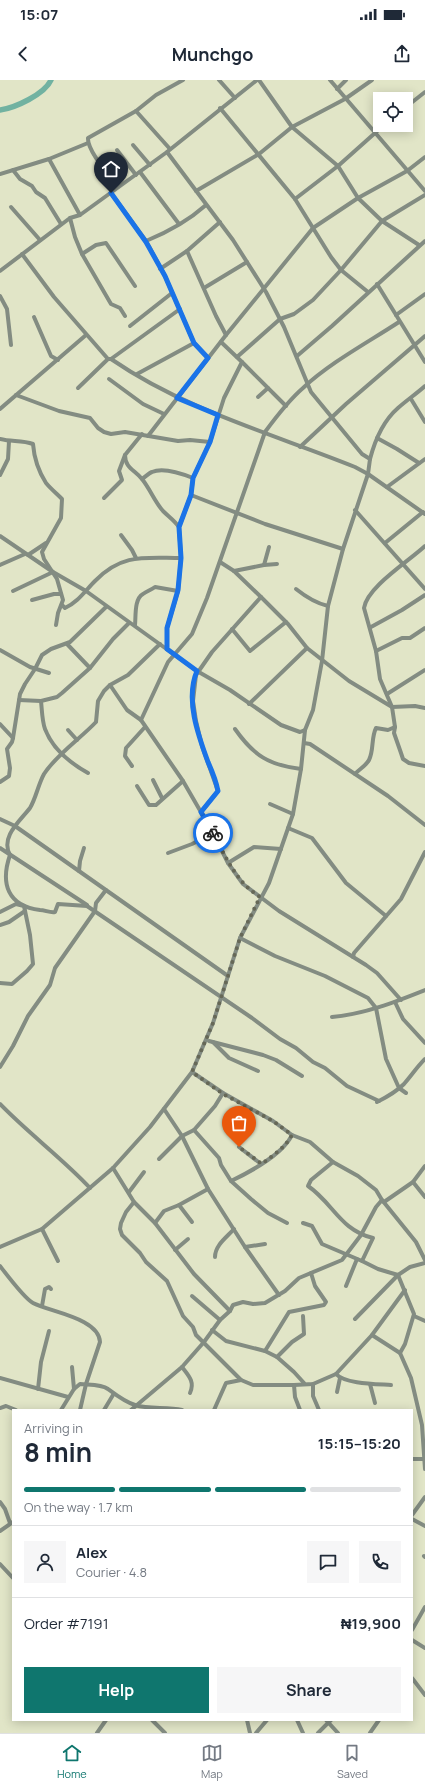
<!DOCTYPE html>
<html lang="en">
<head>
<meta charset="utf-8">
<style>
	:root { --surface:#fff; --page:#f6f6f7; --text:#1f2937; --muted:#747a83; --line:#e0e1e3; --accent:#0f766e }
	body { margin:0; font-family:Manrope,sans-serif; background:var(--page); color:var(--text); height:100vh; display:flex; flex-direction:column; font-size:15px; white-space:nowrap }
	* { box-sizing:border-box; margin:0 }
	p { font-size:13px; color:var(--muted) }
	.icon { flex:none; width:22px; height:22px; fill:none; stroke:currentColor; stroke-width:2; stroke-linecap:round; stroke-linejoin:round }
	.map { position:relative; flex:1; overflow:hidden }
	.sheet { position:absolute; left:12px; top:1329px; width:401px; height:312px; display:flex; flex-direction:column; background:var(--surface); border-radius:0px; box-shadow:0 2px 10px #0003 }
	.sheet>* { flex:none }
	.buttons { position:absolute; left:373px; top:12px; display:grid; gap:8px }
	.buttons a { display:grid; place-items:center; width:40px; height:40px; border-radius:0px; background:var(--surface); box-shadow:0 2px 10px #0003; font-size:20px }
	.pin { position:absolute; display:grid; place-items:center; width:34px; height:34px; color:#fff; margin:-41px -17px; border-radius:50% 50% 50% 0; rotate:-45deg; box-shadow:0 0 4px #0007 }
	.pin .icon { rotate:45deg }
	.courier { position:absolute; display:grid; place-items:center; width:40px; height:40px; margin:-20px; border:3px solid #1a73e8; border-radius:50%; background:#fff; color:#222; box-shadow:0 1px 5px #0007 }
	.overview em { font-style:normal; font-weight:700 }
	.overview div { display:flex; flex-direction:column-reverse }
	.overview { display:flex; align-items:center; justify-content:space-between; height:68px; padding:0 12px }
	h1 { font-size:26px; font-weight:700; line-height:30px }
	.bar { display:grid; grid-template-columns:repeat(4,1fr); gap:6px 4px; align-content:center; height:48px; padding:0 12px }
	.bar i { height:5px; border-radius:3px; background:var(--line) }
	.bar .selected { background:var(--accent) }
	.bar p { grid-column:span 4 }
	.line { display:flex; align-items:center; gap:10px; padding:0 12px; border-top:1px solid var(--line) }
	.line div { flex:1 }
	.round { display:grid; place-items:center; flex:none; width:42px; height:42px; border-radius:0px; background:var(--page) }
	.primary-button { display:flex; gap:8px; margin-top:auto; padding:8px 12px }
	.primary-button a { flex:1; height:46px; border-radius:0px; background:var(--accent); color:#fff; font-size:16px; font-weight:700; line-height:46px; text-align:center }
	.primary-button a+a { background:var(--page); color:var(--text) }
	.status { display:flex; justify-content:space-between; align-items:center; height:28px; padding:0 20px; background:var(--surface); direction:ltr }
	.status svg { height:11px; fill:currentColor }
	header { display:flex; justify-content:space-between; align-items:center; height:52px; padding:0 12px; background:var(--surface); font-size:18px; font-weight:700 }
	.dock { display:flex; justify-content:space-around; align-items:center; height:56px; border-top:1px solid var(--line); background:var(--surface); font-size:11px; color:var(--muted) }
	.dock a { display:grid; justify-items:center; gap:2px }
	.dock .selected { color:var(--accent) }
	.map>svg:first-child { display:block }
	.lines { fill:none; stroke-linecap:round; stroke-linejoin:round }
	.river { stroke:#71b2a1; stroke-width:5.5 }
	.minor { stroke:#838c82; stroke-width:4 }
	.done { stroke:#666857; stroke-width:4; stroke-dasharray:0 7.2 }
	.route { stroke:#1a73e8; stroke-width:5 }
</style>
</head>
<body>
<div class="status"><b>15:07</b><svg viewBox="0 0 49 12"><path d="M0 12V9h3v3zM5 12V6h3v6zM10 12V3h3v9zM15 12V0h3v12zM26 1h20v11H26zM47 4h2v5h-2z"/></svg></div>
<header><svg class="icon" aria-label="back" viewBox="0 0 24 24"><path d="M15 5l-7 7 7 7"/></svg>Munchgo<svg class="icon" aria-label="share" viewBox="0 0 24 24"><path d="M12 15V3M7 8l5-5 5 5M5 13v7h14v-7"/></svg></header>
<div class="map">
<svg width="425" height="1653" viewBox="0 0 425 1653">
	<rect width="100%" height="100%" fill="#e1e5c7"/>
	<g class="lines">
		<path class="river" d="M0,30C15,28 45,14 51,0"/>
		<g class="minor">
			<path d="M219,0L235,18"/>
			<path d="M259,0L292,47L338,86L358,118L382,141L419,165"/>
			<path d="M330,0L425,111"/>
			<path d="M337,9L346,0"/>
			<path d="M406,27L425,12"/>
			<path d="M220,28L295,119L331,177L341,190L368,212"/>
			<path d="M136,31L170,69"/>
			<path d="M133,65L150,85"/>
			<path d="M117,70L136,95"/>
			<path d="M49,79L80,135"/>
			<path d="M13,90L20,99L32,106L36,112L45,118L61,144"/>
			<path d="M140,92L179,144"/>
			<path d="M0,94L49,79L88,63"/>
			<path d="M118,107C110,96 87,71 88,58L136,31L156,15L183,0"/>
			<path d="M196,111L259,74L292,47L345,19L372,0"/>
			<path d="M111,113L146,161L165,196L194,263L208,278"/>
			<path d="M295,119L338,86L384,45"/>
			<path d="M11,127L40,160"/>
			<path d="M70,138L75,157L82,174L111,224L120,228L125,236"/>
			<path d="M146,161C168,152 188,141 206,125"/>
			<path d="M187,171L216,236L226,255"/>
			<path d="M22,174L54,217L108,279H111C185,330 273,354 355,387L368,394L425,434"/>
			<path d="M82,174L96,165L106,163L135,206"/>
			<path d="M160,189L187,171L220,142"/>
			<path d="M0,191L70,138L80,135L167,72L257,0"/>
			<path d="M377,204L425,282"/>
			<path d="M204,208L247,182"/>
			<path d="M0,216L7,229L11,265"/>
			<path d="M396,235L425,214"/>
			<path d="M34,237L51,276L58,280"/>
			<path d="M399,242C367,263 331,282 303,308C288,321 276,337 265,352L207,518L192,554L168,582L141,640L183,701L213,753L228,783L243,804L279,831L366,885L377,893L401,920"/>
			<path d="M130,246L172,213"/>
			<path d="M297,276L332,246L425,161"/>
			<path d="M237,277L280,239L294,234L313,220L341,190L382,141L425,115"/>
			<path d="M111,279L180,229"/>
			<path d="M242,282L286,326"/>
			<path d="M137,294L194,263"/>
			<path d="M109,299L143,324L164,334"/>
			<path d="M78,308L108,279"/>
			<path d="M16,315L59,331L90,338L98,348L104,352L111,354L125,352L178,361L190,360L210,362"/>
			<path d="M258,317L268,308"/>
			<path d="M411,319L425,342"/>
			<path d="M0,329L86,255"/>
			<path d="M148,356L226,255L313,148L358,118L407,91L425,77"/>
			<path d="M377,358L397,369L419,383"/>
			<path d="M0,359C11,362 22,360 33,364C34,377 39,392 46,403C51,409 57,414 62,419L61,438L42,472L44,479L57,499L63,520L58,533L56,545"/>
			<path d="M300,367L346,324L425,256"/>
			<path d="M125,375C125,388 135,390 142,399C150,409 155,422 163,431C169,437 174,440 179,447"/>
			<path d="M370,379C375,360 383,341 398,328C407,320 416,314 425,306"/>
			<path d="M0,395L8,379L9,361"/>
			<path d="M142,399C145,397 149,393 152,392C163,387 183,394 193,398"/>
			<path d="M387,407L425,379"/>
			<path d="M191,415L265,444L343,469"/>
			<path d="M104,418L122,400L119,391L125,375L142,354"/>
			<path d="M355,430L425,509"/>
			<path d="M121,455L132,470L136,478"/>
			<path d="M0,456L53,492L86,511L197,591L230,610L281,645L300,652L305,650"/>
			<path d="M385,463L423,432"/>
			<path d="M425,466C409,481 367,507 364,528L376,571L380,599L392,627L395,647L394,653L401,673L403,679L409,683L425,686"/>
			<path d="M28,475L46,463"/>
			<path d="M220,482L234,491L261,517L288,544L307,568L349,601L392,627L415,626L425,628"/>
			<path d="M0,485L25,474"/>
			<path d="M264,485L277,484"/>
			<path d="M234,491L264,485L269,467"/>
			<path d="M296,509C306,517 315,523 328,526"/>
			<path d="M13,511L53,492"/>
			<path d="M32,520L54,514H61"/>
			<path d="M62,525L65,528C78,522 85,511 95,501C122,473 145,478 181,478"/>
			<path d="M135,545C136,536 134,519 143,514C147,511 151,510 155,507L178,511"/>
			<path d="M371,547L402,530L425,515"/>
			<path d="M232,549L250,571L286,542"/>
			<path d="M67,564L90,588"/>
			<path d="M160,564L128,595L110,605L104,611L98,621L96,642C80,659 57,674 44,694C38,705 36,718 30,728C20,741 0,757 10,775C0,804 8,826 40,830C45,830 50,833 55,832L58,824L87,826L252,938L280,959L296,968L313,982L325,988L347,1006L379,1021"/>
			<path d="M167,569V548L178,511L181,478L179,447L191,415L193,398L210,362L224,318L242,282L221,262"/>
			<path d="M0,570L30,587L49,593"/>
			<path d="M376,571L402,558H410L425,548"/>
			<path d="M110,605L127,630L141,640"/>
			<path d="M387,614L425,590"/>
			<path d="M19,620L41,621"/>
			<path d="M249,624L307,568"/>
			<path d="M0,644L13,658"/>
			<path d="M235,649C254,676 269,685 301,689"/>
			<path d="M68,650L77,660"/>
			<path d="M304,663L310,664L388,716L425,745"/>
			<path d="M132,686L125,676L126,668L145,647"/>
			<path d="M88,693C70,683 53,670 45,649C42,641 42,630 41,621L57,617L62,613L90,588L113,559L129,543"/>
			<path d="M355,694C359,689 366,686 369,680C374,670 371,658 376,648L388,650L395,647"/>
			<path d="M153,700L162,718"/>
			<path d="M0,702L9,696L10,688L7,669L12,662L13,658L20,614L25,604L35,589L42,575L51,569L70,562L106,527"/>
			<path d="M137,706L149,725H156L183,701"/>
			<path d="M270,724L293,734"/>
			<path d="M201,732L218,711L202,666L196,641L193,621L196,595L212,572L261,517"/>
			<path d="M0,739L15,746L228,896"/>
			<path d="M288,748L312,758L346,803L386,836"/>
			<path d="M0,768L87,825"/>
			<path d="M168,773L192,764L213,753"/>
			<path d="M228,783L254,767L281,769"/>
			<path d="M79,791L80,781L84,768"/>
			<path d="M0,832L16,824L24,826L30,855L33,884L27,891L12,904L0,903"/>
			<path d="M0,845L9,842L25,831"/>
			<path d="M240,858L275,876L325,896L368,918L376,928L386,979L399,1008L406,1013"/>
			<path d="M353,877L354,873L401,819L425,772"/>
			<path d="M395,922L403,939L425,963"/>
			<path d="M332,937C365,934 395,922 425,910"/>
			<path d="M209,961L263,975L276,980L302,996"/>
			<path d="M213,962L229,978L258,991"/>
			<path d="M0,987L13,966L28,936L50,905L55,888L95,831L96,823L106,810"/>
			<path d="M192,992L223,1013L273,1041L292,1055L310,1062L333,1082L358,1096L376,1110L382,1120L416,1162L425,1180"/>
			<path d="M377,1022C387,1017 396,1012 404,1004C411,996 417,987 425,979"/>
			<path d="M0,1024C29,1054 62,1078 90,1108"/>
			<path d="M164,1029L182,1056L208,1109L245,1167L279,1215"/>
			<path d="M194,1050L219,1078L221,1085L231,1101L251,1119L268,1133L287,1143"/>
			<path d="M239,1067L261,1084"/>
			<path d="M159,1079L182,1056L194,1050L215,1026L223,1013"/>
			<path d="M333,1082L311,1100L308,1106C333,1123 340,1150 373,1158L362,1181"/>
			<path d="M113,1088L134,1122L155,1143L194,1194L230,1231"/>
			<path d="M231,1101C250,1092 283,1074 292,1055"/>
			<path d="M413,1102L425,1117"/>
			<path d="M129,1112L144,1092"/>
			<path d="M134,1122L126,1132L121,1143L120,1149L122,1155L140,1173L146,1182L167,1201L183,1236L193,1247L196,1255L241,1300L226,1303L214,1330"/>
			<path d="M384,1122L413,1102L425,1086"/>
			<path d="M179,1125L192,1142"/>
			<path d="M155,1143L164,1131L179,1125L208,1109"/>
			<path d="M303,1143L312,1146L322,1164L362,1181L378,1189L398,1195L414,1234L405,1264L400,1273"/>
			<path d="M42,1149L58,1181"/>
			<path d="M0,1167L42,1149L113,1088L150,1047L192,992L213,943L240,858L269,803L293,734L301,689L305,650L313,630L322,581L328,526L343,469L368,394L370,379L362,374L311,312L284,247L266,212L233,160L167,72"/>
			<path d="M245,1167L265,1164"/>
			<path d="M175,1170L188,1159"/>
			<path d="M215,1177C215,1165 227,1157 234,1149"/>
			<path d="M0,1186C7,1195 24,1218 33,1223C50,1232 99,1238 100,1262L86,1304L80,1330"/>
			<path d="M346,1206L357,1179"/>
			<path d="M192,1216L220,1240"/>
			<path d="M42,1226L45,1209L49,1207L51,1209"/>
			<path d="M414,1236L425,1241"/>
			<path d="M355,1239L398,1195L410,1187L425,1183"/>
			<path d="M212,1250L226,1261L265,1271L277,1277L294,1292L304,1303"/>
			<path d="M372,1255L400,1273L411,1298L422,1345L425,1389"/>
			<path d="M265,1271L289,1232L324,1225L326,1222L315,1206L311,1193"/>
			<path d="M277,1277L292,1262L304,1254L303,1236"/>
			<path d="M182,1287C189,1296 195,1302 190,1313"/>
			<path d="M336,1294C345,1304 377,1304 391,1305"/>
			<path d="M0,1298L68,1317"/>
			<path d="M241,1300L253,1305H294L313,1304L336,1294L372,1255L405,1210"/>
			<path d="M313,1304V1316L319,1330"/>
			<path d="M370,1304L375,1323"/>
			<path d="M294,1305L295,1317L300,1330"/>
			<path d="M38,1309L41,1282L49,1251"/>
			<path d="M74,1309L80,1304C89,1305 101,1304 108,1309C116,1315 125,1322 135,1325C150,1330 167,1326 182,1330"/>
			<path d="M337,1312L340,1298"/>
			<path d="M0,1328L6,1326L16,1330"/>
			<path d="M61,1330L74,1309L72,1287"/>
			<path d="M104,1330L113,1315"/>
			<path d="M131,1330L182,1287L204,1262L220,1240L230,1231L233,1225L243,1222L253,1224L265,1223L285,1211L299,1198L342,1180L361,1155L376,1127L382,1120"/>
			<path d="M412,1379H425"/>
			<path d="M0,1422L5,1429L10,1443"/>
			<path d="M412,1435L425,1417"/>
			<path d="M412,1439L425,1446"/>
			<path d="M0,1451L13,1442"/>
			<path d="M424,1476L425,1477"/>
			<path d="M0,1484L13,1498"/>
			<path d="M412,1550L425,1527"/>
			<path d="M412,1560L425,1568"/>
			<path d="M412,1598L425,1615"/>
			<path d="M152,1640L165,1653"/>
			<path d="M247,1640L250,1653"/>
			<path d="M297,1640L303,1653"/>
			<path d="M326,1640L338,1653"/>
			<path d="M97,1653L106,1640"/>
			<path d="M256,1653L267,1640"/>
			<path d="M318,1653L331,1640"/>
			<path d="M370,1653L379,1640"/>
		</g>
	</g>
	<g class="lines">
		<path class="done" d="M213,753C226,777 236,802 260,817L240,858L213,943L192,992L223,1014L273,1041L292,1055C285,1068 273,1075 262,1084L239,1067"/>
		<path class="route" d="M111,113L146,162L165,196L194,263L208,278L177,318L218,335L210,362L193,398L191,415L179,447L181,478L178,510L167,548V569L197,591C185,619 198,655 208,682C212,691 216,701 218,711L201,732L213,753"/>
	</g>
</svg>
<div class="buttons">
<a><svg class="icon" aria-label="locate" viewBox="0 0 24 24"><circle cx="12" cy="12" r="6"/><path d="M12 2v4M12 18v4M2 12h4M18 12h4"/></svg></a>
</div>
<div class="pin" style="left:239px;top:1067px;background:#ea580c"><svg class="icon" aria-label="bag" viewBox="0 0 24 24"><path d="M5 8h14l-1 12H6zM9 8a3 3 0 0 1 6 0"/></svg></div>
<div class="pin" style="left:111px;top:113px;background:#1f2937"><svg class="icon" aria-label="home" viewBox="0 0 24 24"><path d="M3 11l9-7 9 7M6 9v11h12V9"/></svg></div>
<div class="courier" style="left:213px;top:753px"><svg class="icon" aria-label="bike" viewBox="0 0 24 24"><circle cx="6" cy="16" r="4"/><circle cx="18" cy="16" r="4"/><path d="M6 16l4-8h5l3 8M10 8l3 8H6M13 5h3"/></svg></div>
<section class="sheet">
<div class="overview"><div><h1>8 min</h1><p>Arriving in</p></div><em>15:15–15:20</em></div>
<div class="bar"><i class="selected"></i><i class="selected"></i><i class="selected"></i><i></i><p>On the way · 1.7 km</p></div>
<div class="line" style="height:72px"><a class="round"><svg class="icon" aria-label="person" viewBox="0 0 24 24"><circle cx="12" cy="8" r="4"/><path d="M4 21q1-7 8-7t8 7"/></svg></a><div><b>Alex</b><p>Courier · 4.8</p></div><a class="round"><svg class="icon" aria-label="chat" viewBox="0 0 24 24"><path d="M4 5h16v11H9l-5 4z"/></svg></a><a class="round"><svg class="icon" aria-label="phone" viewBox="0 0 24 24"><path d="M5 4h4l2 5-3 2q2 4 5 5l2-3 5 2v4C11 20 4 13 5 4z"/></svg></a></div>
<div class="line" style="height:52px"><div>Order #7191</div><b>₦19,900</b></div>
<div class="primary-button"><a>Help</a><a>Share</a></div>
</section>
</div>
<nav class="dock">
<a class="selected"><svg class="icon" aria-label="home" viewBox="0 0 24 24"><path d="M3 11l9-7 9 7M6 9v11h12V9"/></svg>Home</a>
<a><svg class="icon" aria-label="map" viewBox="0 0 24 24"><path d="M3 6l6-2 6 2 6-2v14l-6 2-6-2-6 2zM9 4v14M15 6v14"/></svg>Map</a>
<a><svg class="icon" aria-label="saved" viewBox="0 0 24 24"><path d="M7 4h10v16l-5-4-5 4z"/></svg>Saved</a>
</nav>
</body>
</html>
